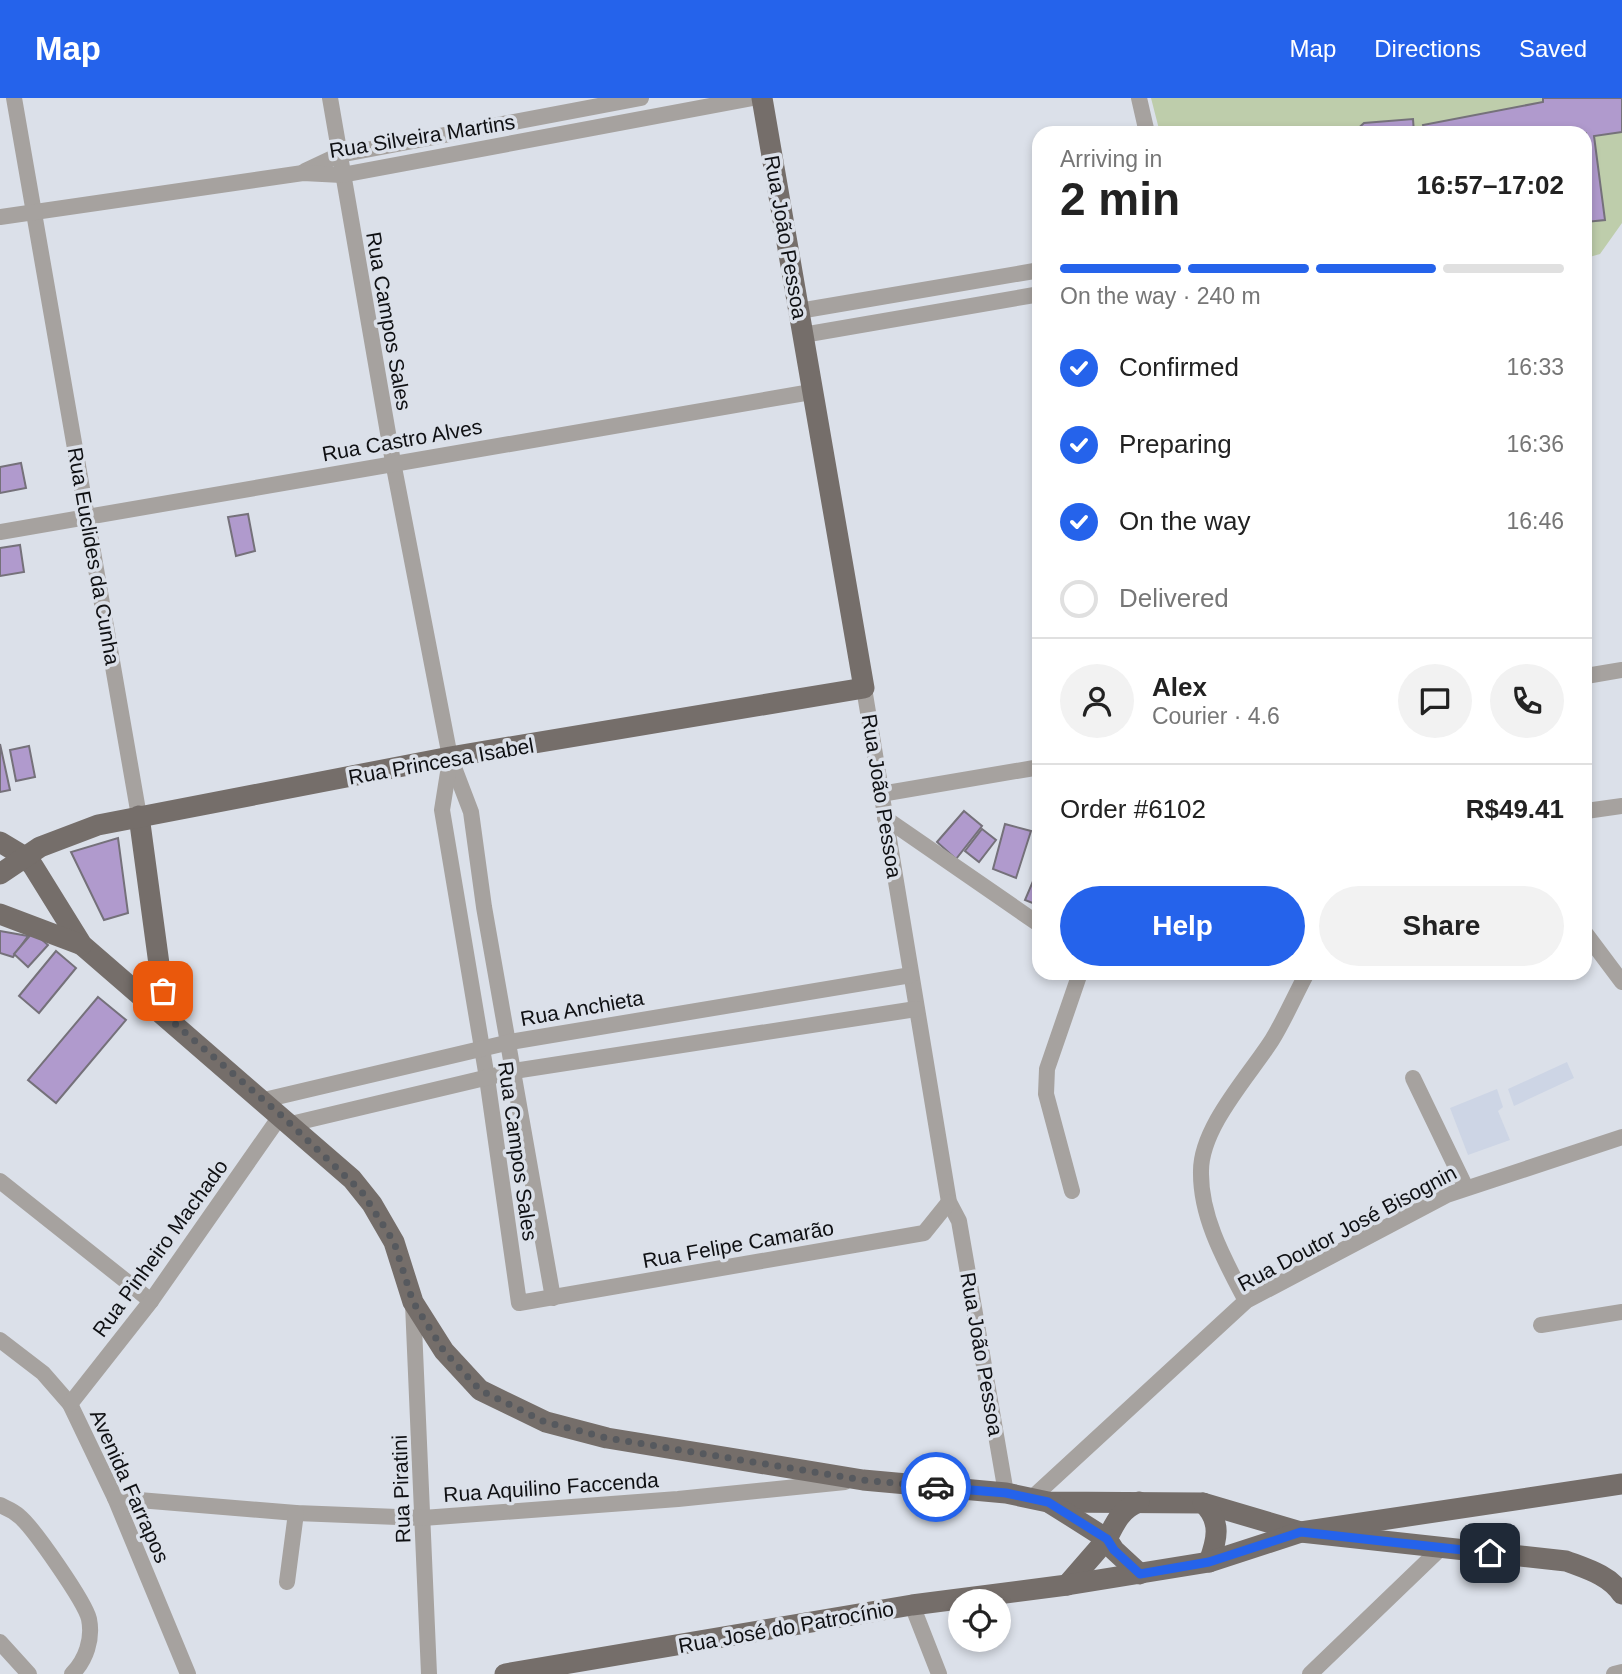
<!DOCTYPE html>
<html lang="en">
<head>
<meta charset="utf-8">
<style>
	:root { --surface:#fff; --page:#f2f2f2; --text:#222; --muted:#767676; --line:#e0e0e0; --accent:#2563eb }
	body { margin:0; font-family:Helvetica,sans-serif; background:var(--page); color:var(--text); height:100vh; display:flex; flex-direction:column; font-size:26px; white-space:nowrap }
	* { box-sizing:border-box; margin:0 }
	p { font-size:23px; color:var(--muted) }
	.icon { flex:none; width:38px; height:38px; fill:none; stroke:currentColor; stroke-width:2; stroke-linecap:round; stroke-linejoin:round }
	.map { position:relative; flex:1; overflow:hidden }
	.sheet { position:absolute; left:1032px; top:28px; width:560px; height:854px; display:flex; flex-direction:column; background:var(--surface); border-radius:21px; box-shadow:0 4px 10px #0003 }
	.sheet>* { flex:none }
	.controls { position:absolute; left:948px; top:1491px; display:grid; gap:14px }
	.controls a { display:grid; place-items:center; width:63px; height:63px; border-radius:50%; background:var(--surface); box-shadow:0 4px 10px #0003; font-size:35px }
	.pin { position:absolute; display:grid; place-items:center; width:60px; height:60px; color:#fff; margin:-30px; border-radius:14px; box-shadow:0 4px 10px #0006 }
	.courier { position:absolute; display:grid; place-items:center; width:70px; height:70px; margin:-35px; border:5px solid #2563eb; border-radius:50%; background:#fff; color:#222; box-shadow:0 2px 9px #0007 }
	.head em { font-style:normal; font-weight:700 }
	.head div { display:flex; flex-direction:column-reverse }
	.head { display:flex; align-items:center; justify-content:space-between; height:119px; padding:0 28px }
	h1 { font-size:46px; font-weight:700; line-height:52px }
	.bar { display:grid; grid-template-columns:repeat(4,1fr); gap:10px 7px; align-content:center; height:84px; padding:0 28px }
	.bar i { height:9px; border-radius:5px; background:var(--line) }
	.bar .active { background:var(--accent) }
	.bar p { grid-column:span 4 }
	.line { display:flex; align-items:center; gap:18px; padding:0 28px; border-top:2px solid var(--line) }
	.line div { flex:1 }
	.round { display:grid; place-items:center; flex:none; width:74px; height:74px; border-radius:37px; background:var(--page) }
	ol { padding:0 28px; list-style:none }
	li { display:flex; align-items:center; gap:21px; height:77px }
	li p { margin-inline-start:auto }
	li .icon { padding:7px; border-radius:50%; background:var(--accent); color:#fff; stroke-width:4 }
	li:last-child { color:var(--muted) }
	li i { width:38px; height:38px; border:4px solid var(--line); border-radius:50% }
	.primary-button { display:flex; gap:14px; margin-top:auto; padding:14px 28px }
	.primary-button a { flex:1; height:80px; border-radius:42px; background:var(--accent); color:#fff; font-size:28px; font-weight:700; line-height:80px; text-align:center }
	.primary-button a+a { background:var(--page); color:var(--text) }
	header { display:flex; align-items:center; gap:42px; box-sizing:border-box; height:98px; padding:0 35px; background:var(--accent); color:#fff }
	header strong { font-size:33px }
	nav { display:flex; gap:38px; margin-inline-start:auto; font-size:24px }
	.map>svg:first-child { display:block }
	.built { fill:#cdd5e5 }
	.green { fill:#becdab }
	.building { fill:#b09acd; stroke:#75717a; stroke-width:2 }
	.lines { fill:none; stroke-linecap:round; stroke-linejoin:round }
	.minor { stroke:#a6a29f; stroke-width:16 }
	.major { stroke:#756e6a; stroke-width:21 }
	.done { stroke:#56595e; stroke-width:7; stroke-dasharray:0 12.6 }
	.route { stroke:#2563eb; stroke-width:9 }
	.labels { text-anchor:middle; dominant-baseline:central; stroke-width:7; stroke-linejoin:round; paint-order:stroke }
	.street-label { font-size:21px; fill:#0f1013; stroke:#dbe0e9 }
</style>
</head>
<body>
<header>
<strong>Map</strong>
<nav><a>Map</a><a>Directions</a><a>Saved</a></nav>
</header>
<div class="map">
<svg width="1622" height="1576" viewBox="0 0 1622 1576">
	<rect width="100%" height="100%" fill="#dbe0e9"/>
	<g class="built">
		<path d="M1567,964L1574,980L1514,1008L1508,991Z"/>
		<path d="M1497,991L1503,1009L1498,1013L1510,1042L1468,1057L1450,1010Z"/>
	</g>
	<path class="green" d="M1151,0H1622V125L1600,156L1586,160V35H1160Z"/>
	<g class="building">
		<path d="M1543,0H1622V34L1594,38L1605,122L1586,124V35H1425L1423,27L1543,4Z"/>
		<path d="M1413,21L1414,35H1353L1364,25Z"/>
		<path d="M21,365L26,390L0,395V369Z"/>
		<path d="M248,416L255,453L236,458L228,419Z"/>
		<path d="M20,447L24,474L0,478V450Z"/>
		<path d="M0,646L10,692L0,694Z"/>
		<path d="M29,648L35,679L16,683L10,652Z"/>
		<path d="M964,713L982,728L956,761L937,744Z"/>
		<path d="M1005,726L1031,733L1016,780L993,771Z"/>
		<path d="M982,731L996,742L979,764L965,753Z"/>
		<path d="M118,740L128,815L104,822L71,754Z"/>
		<path d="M1036,776L1040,778V798L1035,806L1025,802Z"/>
		<path d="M0,833L28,838L13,859L0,855Z"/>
		<path d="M33,834L48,847L28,869L14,856Z"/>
		<path d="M56,853L76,870L39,915L19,898Z"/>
		<path d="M98,899L126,922L56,1005L28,982Z"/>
	</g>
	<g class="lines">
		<g class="minor">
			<path d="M14,0L139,718"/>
			<path d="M330,0L393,364L450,659L471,714L484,809L553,1200"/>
			<path d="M1139,0L1147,35"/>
			<path d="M305,73L339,57L641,0"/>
			<path d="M0,119L303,75L342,77L753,0"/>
			<path d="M799,213L1040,172"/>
			<path d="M803,237L1040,196"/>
			<path d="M0,434L811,294"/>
			<path d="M1586,578L1622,572"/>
			<path d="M864,590L949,1104L959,1123L1006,1395"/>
			<path d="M450,662L442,712L487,980L519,1205L924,1135L949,1104"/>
			<path d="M881,696L1040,669"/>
			<path d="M1586,713L1622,708"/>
			<path d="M885,720L1040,827"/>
			<path d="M1586,836L1622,884"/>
			<path d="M1413,980L1466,1090"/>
			<path d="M264,1002L510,944L911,877"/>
			<path d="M291,1026L514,973L916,911"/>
			<path d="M0,1083L151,1203"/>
			<path d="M1072,1093L1046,996L1047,971L1080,875"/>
			<path d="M1246,1203C1225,1163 1200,1119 1201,1073C1201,1029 1249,978 1272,942C1285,921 1295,897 1307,875"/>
			<path d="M413,1206L429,1576"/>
			<path d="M1541,1227L1622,1214"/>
			<path d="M0,1242L43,1275L70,1306L115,1400L188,1576"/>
			<path d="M70,1306L151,1203L281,1017"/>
			<path d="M115,1400L296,1415L423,1420L678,1401L845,1384"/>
			<path d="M1032,1400L1246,1203L1447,1097L1622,1039"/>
			<path d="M0,1407C6,1410 14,1413 19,1418C33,1429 85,1504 89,1521C93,1541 86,1562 72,1576"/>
			<path d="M287,1484L296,1415"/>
			<path d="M912,1507L939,1576"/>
			<path d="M0,1544L29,1576"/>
			<path d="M1310,1576L1440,1451"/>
			<path d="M1614,1576L1622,1574"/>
		</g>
		<g class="major">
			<path d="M139,718L166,918"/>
			<path d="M0,744L25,759L33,768L82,847L352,1081L372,1106L394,1144L413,1204L444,1253L480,1292L546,1324L607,1340L863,1382L1006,1395L1048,1404L1203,1405L1301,1434L1566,1463C1587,1471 1609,1477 1622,1496"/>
			<path d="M0,776L40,749L98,727L450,659L864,590L762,0"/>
			<path d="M0,816L82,847"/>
			<path d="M1139,1404C1121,1411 1115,1425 1107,1441L1114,1452L1140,1476"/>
			<path d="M1050,1405L1107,1441L1067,1487"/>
			<path d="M1203,1405C1222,1423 1217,1442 1209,1464"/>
			<path d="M505,1576L912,1507L1067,1487L1209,1464L1301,1434L1622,1386"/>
		</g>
	</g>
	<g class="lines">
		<path class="done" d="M163,893L166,918L281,1017L362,1094L394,1144L413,1204L444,1253L480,1292L545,1324L607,1340L863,1382L936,1389"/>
		<path class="route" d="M936,1389L1006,1395L1048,1404L1107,1441L1114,1452L1140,1476L1209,1464L1301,1434L1490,1455"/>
	</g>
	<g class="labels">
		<g class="street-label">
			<text transform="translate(422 38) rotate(-9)">Rua Silveira Martins</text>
			<text transform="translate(786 139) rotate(80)">Rua João Pessoa</text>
			<text transform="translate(389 223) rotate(80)">Rua Campos Sales</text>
			<text transform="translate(402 342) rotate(-10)">Rua Castro Alves</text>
			<text transform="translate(94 458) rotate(80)">Rua Euclides da Cunha</text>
			<text transform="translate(441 663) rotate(-10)">Rua Princesa Isabel</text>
			<text transform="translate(882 698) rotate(81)">Rua João Pessoa</text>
			<text transform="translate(582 910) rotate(-10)">Rua Anchieta</text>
			<text transform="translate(518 1053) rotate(82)">Rua Campos Sales</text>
			<text transform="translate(1347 1130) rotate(-28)">Rua Doutor José Bisognin</text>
			<text transform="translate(738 1146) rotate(-10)">Rua Felipe Camarão</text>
			<text transform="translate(160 1150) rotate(-54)">Rua Pinheiro Machado</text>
			<text transform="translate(982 1256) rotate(80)">Rua João Pessoa</text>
			<text transform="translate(130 1388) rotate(66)">Avenida Farrapos</text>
			<text transform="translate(551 1389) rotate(-4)">Rua Aquilino Faccenda</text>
			<text transform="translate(401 1391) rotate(-92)">Rua Piratini</text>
			<text transform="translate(786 1529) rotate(-10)">Rua José do Patrocínio</text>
		</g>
	</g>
</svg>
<div class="controls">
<a><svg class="icon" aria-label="locate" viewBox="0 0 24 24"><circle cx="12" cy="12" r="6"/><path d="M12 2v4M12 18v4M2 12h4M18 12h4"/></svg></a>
</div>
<div class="pin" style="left:163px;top:893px;background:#ea580c"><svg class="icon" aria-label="bag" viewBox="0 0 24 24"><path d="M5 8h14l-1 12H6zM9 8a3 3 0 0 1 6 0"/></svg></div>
<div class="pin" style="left:1490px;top:1455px;background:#1f2937"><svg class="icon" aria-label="home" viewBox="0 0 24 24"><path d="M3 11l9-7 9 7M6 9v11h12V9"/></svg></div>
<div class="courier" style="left:936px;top:1389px"><svg class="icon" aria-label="car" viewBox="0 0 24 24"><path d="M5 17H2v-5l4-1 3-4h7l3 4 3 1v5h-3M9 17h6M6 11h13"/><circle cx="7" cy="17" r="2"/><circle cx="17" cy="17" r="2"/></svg></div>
<section class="sheet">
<div class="head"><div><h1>2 min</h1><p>Arriving in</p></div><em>16:57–17:02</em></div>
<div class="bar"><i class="active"></i><i class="active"></i><i class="active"></i><i></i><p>On the way · 240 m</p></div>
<ol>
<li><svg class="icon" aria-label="check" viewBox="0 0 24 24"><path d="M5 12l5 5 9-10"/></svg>Confirmed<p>16:33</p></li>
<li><svg class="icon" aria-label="check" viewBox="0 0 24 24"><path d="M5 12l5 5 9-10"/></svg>Preparing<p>16:36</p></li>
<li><svg class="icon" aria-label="check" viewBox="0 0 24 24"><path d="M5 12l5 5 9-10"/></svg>On the way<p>16:46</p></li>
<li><i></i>Delivered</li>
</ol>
<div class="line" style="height:126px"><a class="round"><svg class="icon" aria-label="person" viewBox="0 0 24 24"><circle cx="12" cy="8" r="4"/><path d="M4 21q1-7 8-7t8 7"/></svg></a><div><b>Alex</b><p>Courier · 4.6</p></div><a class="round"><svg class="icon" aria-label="chat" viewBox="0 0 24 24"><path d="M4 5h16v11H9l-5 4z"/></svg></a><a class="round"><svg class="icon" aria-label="phone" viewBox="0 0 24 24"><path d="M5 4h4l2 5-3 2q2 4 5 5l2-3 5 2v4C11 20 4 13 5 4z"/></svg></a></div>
<div class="line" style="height:91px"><div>Order #6102</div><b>R$49.41</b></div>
<div class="primary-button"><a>Help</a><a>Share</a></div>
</section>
</div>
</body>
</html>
